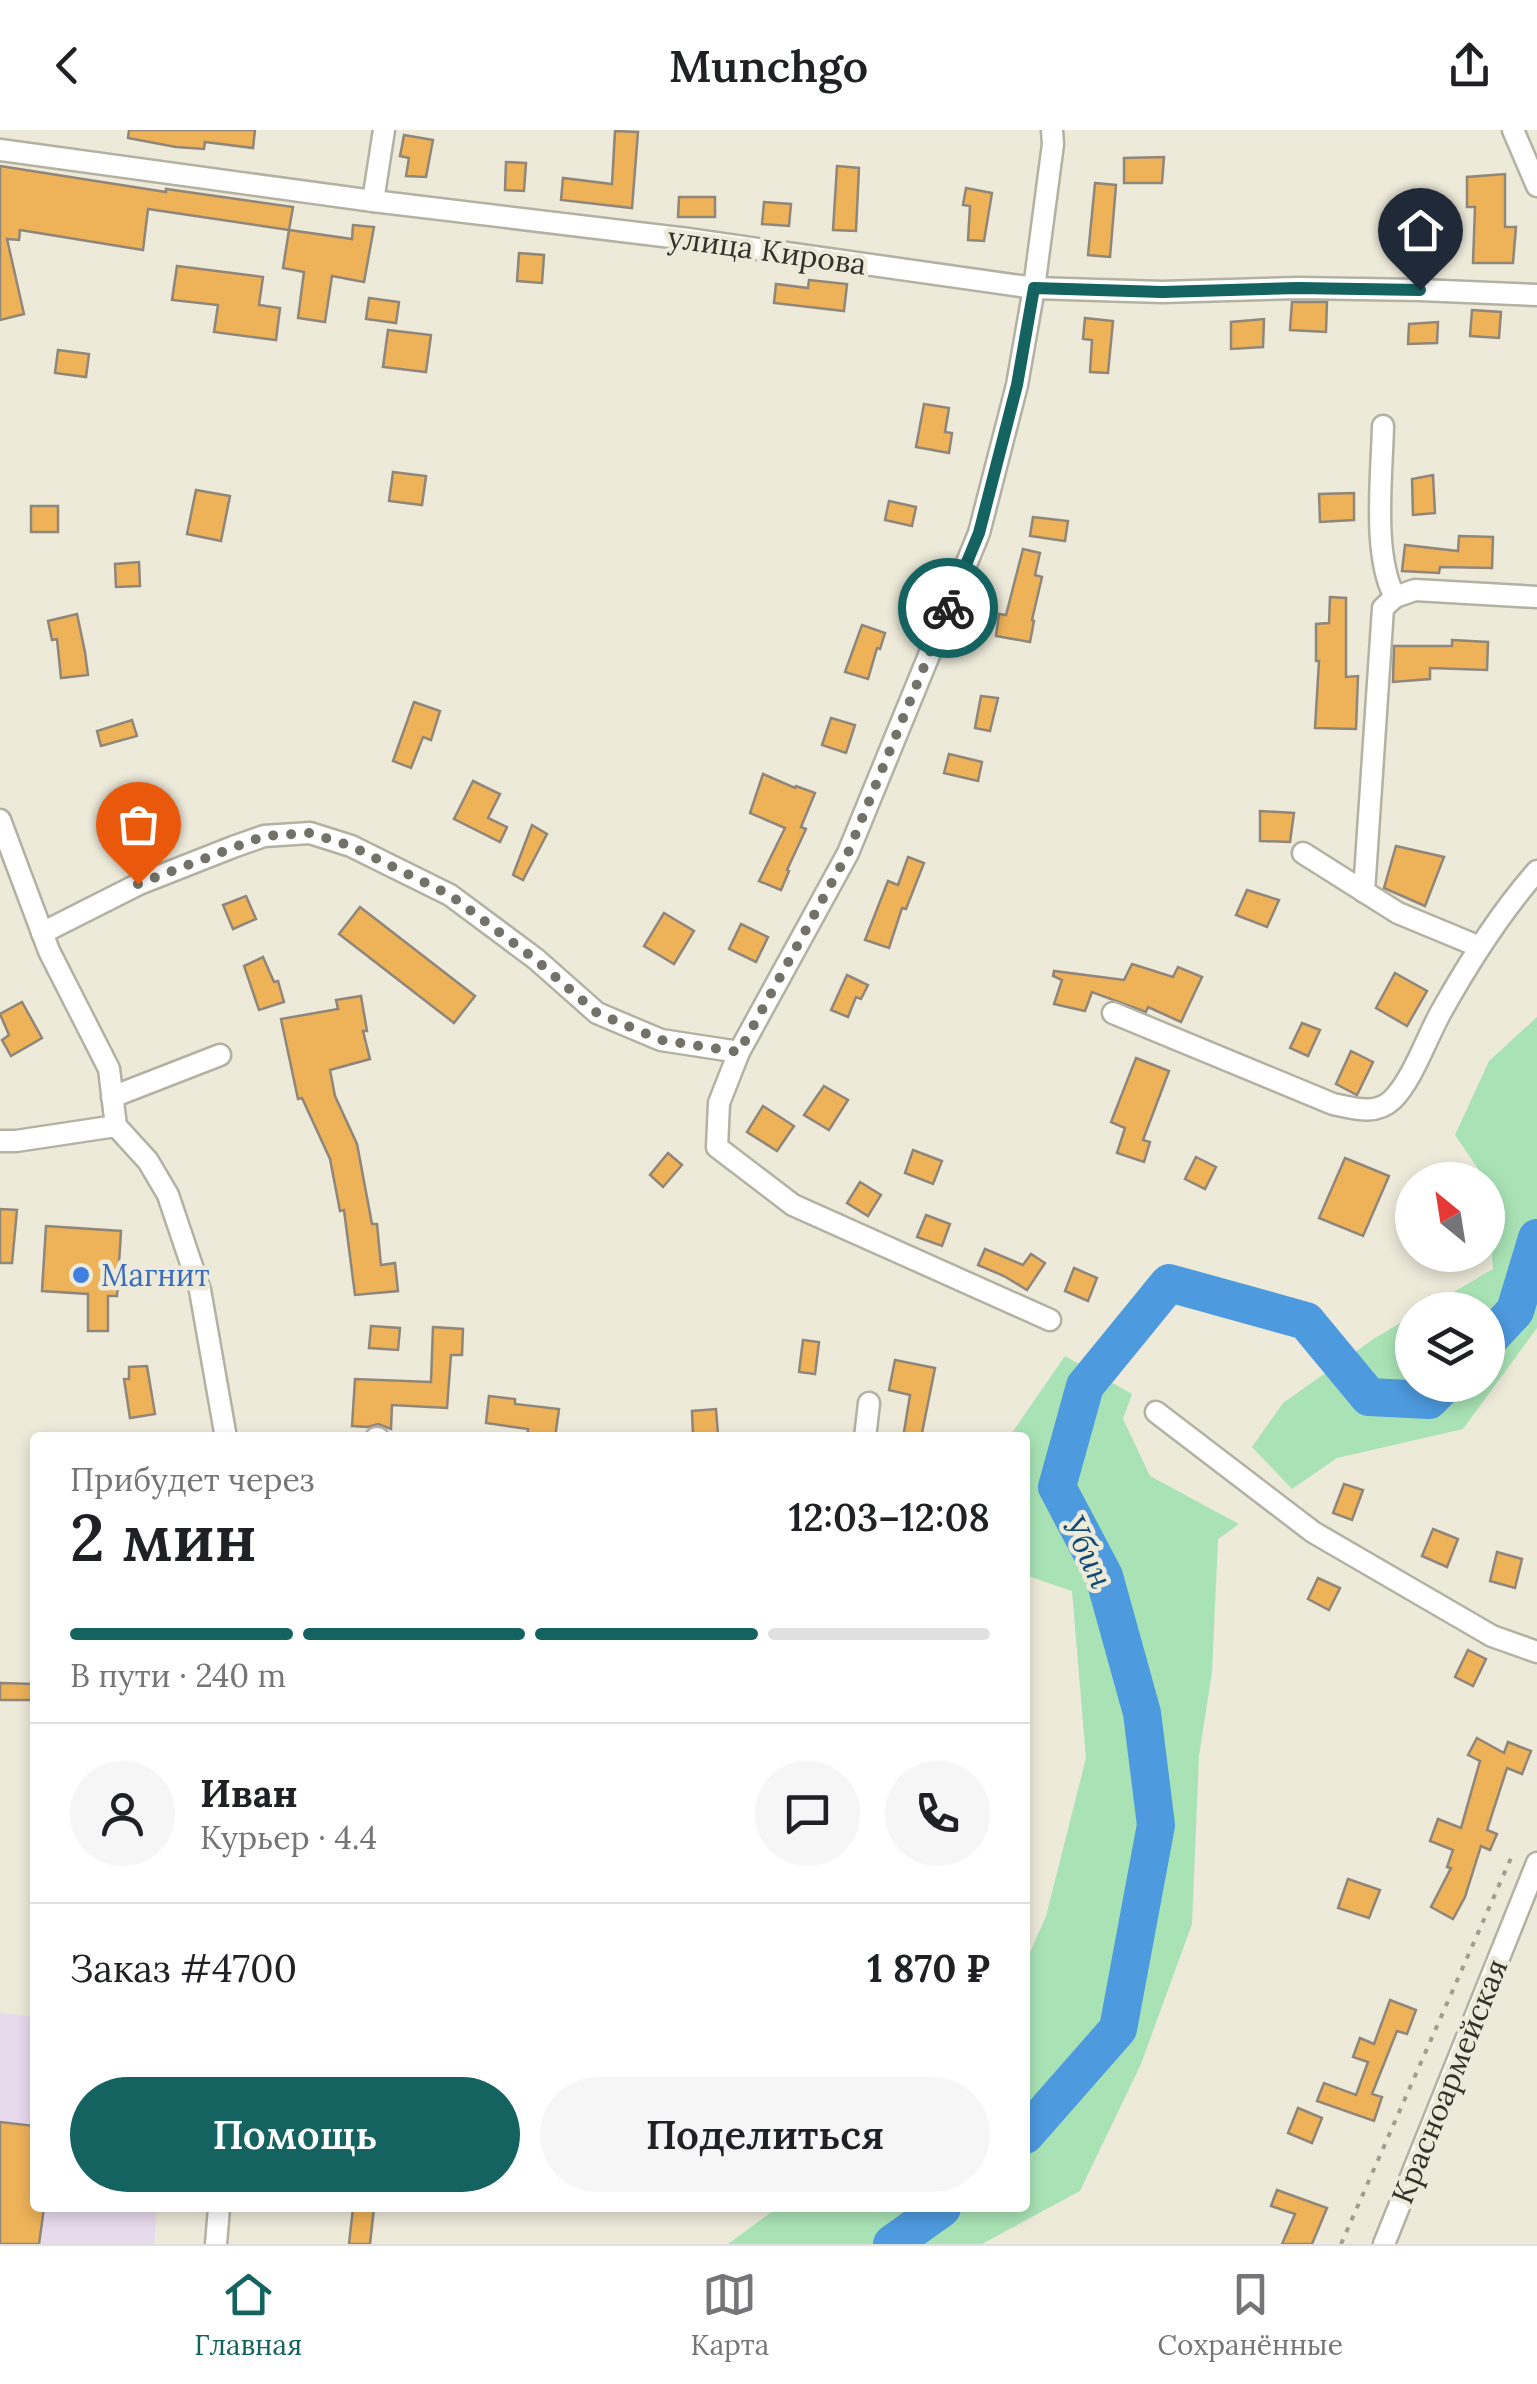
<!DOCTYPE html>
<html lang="ru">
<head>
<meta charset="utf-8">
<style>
	:root { --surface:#fff; --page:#f6f6f6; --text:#202124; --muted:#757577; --line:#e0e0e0; --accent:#146361 }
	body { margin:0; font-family:Lora,serif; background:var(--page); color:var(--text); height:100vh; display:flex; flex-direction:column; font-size:38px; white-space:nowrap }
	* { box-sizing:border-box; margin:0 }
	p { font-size:32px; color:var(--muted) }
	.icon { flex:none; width:55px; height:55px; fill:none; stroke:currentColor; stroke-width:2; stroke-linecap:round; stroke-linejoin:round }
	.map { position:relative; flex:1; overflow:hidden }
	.panel { position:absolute; left:30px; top:1302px; width:1000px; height:780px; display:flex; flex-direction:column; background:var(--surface); border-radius:10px; box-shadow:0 5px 15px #0003 }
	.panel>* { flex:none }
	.needle { width:65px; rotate:330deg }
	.tools { position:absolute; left:1395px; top:1032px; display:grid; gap:20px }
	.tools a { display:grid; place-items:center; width:110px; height:110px; border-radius:50%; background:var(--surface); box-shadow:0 5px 15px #0003; font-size:50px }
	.pin { position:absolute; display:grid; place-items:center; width:85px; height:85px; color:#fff; margin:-102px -42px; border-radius:50% 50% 50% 0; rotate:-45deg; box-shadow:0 0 10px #0007 }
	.pin .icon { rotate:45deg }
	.courier { position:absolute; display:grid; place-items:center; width:100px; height:100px; margin:-50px; border:8px solid #146361; border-radius:50%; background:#fff; color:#222; box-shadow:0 2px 12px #0007 }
	.overview em { font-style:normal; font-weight:600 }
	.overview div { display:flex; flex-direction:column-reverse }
	.overview { display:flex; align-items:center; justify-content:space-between; height:170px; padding:0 40px }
	h1 { font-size:65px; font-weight:600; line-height:75px }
	.bar { display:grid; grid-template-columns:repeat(4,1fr); gap:15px 10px; align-content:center; height:120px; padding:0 40px }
	.bar i { height:12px; border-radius:8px; background:var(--line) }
	.bar .current { background:var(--accent) }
	.bar p { grid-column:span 4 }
	.line { display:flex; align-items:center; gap:25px; padding:0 40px; border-top:2px solid var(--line) }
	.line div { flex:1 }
	.round { display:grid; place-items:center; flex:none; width:105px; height:105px; border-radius:52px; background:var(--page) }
	.primary-button { display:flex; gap:20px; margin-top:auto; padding:20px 40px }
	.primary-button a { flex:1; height:115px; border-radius:60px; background:var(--accent); color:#fff; font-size:40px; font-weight:600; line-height:115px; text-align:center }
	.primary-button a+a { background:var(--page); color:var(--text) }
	header { display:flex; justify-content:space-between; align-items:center; height:130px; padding:0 40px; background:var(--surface); font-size:45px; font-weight:600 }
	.tabs { display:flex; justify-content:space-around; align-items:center; height:140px; border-top:2px solid var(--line); background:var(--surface); font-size:28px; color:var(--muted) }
	.tabs a { display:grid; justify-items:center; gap:5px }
	.tabs .current { color:var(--accent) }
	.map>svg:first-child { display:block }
	.industrial { fill:#e8daed }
	.green { fill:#a9e3b5 }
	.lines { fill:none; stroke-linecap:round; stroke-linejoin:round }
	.river { stroke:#4d9ade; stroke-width:38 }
	.building { fill:#eeb259; stroke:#90867a; stroke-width:2.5 }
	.minor-casing { stroke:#b3b1a2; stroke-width:25 }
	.path { stroke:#a09e92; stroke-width:4; stroke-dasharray:5 8; stroke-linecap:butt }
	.minor { stroke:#fff; stroke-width:20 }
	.done { stroke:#737268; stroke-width:10; stroke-dasharray:0 18 }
	.route { stroke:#146361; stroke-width:12 }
	.shop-dot { fill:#3f7fe0; stroke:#edeada; stroke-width:4 }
	.labels { text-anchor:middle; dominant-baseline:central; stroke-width:9; stroke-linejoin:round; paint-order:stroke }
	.street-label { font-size:30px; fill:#32312b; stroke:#edeada }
	.shop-label { font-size:30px; fill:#366cbe; stroke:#edeada; text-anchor:start }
	.water-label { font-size:32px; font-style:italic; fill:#0f4975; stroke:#edeada }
</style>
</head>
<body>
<header><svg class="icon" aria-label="back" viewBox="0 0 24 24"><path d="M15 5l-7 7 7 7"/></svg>Munchgo<svg class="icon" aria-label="share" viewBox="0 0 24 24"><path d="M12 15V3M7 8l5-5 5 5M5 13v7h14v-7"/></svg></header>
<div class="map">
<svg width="1537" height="2114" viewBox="0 0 1537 2114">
	<rect width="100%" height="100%" fill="#edeada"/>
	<path class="industrial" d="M0,1883L35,1887V2078H157L154,2114H0Z"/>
	<g class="green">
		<path d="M1537,887V1198L1463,1299L1337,1328L1292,1359L1252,1317L1283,1273L1375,1208L1412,1186V1255H1488V1180H1423L1493,1139L1488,1085V1050H1484L1483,1046L1455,1005L1489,931Z"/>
		<path d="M1065,1226L1132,1264L1123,1289L1150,1346L1239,1394L1218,1409L1212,1542L1199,1626L1192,1794L1141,1934L1080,2061L982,2114H728L777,2078H1025V1834L1046,1786L1086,1628L1072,1461L1025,1445V1308L1009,1307Z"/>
	</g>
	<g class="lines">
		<g class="river">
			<path d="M1488,1210L1515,1181L1537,1108"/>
			<path d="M1025,2005L1118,1899L1156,1695L1142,1583L1104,1446L1057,1357L1085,1256L1169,1153L1306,1191L1369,1267L1429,1270L1444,1255"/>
			<path d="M892,2114L942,2078"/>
		</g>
	</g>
	<g class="building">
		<path d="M129,0H255L253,18L205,12L204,19L176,17L128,8Z"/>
		<path d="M615,1L638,2L632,78L561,70L563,48L612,54Z"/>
		<path d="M404,5L433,10L426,47L406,46L409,28L400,26Z"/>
		<path d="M1164,27L1162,53H1124V28Z"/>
		<path d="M506,32L526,33L524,61L505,60Z"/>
		<path d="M0,36L166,62V59L293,77L289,100L148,79L143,120L20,100L19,110L7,109L24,184L0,190Z"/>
		<path d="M837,36L859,38L856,101L833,100Z"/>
		<path d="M1505,44V97H1516L1513,133H1473L1475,77H1467V47Z"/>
		<path d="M1095,53L1116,55L1110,127L1088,125Z"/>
		<path d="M966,58L992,63L984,111L968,110L970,76L963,75Z"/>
		<path d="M679,67H715V87H678Z"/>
		<path d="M764,72L791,74L789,96L762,94Z"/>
		<path d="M353,95L374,97L364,152L332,146L325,192L298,188L304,142L283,138L289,100L352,109Z"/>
		<path d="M519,123L544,125L542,153L517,151Z"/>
		<path d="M177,136L263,147L259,175L280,178L276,210L214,202L218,175L172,170Z"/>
		<path d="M809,150L847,154L844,181L774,173L776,154L808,158Z"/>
		<path d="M369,168L399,172L396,193L366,189Z"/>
		<path d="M1292,172H1327L1326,202L1290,200Z"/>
		<path d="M1472,180L1501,182L1499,208L1470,206Z"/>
		<path d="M1085,188L1113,191L1108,243L1090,242L1092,210L1083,209Z"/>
		<path d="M1264,189L1263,217L1231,219V192Z"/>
		<path d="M1438,192L1437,213L1408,214L1409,194Z"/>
		<path d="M388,200L431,205L426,242L383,237Z"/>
		<path d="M58,220L89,224L86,247L55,243Z"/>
		<path d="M924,274L949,278L945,302L952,303L949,323L916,317Z"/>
		<path d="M393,342L426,346L422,375L389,371Z"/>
		<path d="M1433,345L1435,383L1413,385L1412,349Z"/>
		<path d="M196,360L230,366L221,411L187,404Z"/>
		<path d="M1354,363V390L1320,392L1319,364Z"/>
		<path d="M889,371L916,377L912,396L885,390Z"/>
		<rect x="31" y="376" width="27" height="26"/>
		<path d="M1033,387L1068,391L1065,411L1030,406Z"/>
		<path d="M1459,406L1493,407L1492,438L1440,437L1439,443L1402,441L1405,415L1458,421Z"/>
		<path d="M1023,419L1040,423L1035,445L1042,447L1032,490L1034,491L1030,512L996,506L999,484L1006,485Z"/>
		<path d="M139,432L140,456L116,457L115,434Z"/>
		<path d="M1330,467L1346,468V547L1358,546L1356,599L1315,598L1319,531H1316V494L1329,493Z"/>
		<path d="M77,484L85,522L88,545L61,548L57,509L52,510L48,491Z"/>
		<path d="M862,495L885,503L880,519L877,518L868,549L845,542Z"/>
		<path d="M1452,510L1488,512L1487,540L1430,538V549L1393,552L1394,516H1452Z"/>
		<path d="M981,566L998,568L990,601L975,598Z"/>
		<path d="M414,572L440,581L431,610L423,607L411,638L393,631Z"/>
		<path d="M831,588L855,595L846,623L822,615Z"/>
		<path d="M132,590L137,606L101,616L97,601Z"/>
		<path d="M949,624L982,632L978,651L944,643Z"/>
		<path d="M763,644L795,658L796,656L815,663L801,697L806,699L787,740L789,741L781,760L759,751L785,698L750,683Z"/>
		<path d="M473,651L500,664L488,688L507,697L500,712L454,689Z"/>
		<path d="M1260,681L1294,683L1290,712L1260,711Z"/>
		<path d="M532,695L547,704L523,750L513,745Z"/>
		<path d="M1396,716L1444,727L1425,776L1384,758Z"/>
		<path d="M908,727L924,733L906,779L902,778L889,818L865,810L888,751L898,755Z"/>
		<path d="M1247,760L1279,770L1267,797L1236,785Z"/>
		<path d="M246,766L256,789L233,799L223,775Z"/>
		<path d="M360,777L475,866L454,893L339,804Z"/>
		<path d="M664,783L694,801L674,834L644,816Z"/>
		<path d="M741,794L768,807L756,832L729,819Z"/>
		<path d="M263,827L274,852L278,851L284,872L259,880L244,836Z"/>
		<path d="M1132,834L1173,847L1178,837L1202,847L1181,892L1148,877L1146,882L1092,862L1085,881L1054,874L1062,850L1053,846L1054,841L1124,850Z"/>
		<path d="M1395,843L1427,861L1407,896L1376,878Z"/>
		<path d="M847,845L868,855L861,869L856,867L848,887L831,880Z"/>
		<path d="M361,866L367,901H363L370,929L330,940L335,966L357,1014L372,1094H377L381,1135L395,1133L398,1161L355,1165L344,1080L340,1081L330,1029L302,968L298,969L281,889L338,879L336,870Z"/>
		<path d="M22,872L42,908L11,926L2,910L9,905L0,884Z"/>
		<path d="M1302,893L1320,900L1308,926L1290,918Z"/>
		<path d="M1351,921L1373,932L1357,965L1336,954Z"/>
		<path d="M1136,928L1169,941L1143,1010L1150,1012L1144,1032L1117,1023L1125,998L1111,992Z"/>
		<path d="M824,956L848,970L829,1000L804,985Z"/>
		<path d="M763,976L794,996L777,1021L747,1002Z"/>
		<path d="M913,1020L942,1031L933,1054L905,1043Z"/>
		<path d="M668,1023L682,1035L663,1057L650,1045Z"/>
		<path d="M1196,1027L1216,1037L1205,1059L1185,1049Z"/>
		<path d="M1345,1028L1389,1046L1363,1106L1319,1088Z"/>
		<path d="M860,1052L881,1065L868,1086L847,1073Z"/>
		<path d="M0,1079L17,1080L12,1133H0Z"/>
		<path d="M926,1085L950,1094L942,1116L917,1107Z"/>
		<path d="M46,1096L121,1101L117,1166H108V1201H88V1164L42,1161Z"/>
		<path d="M985,1119L1023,1135L1031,1124L1045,1133L1027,1160L1004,1146L978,1135Z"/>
		<path d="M1074,1138L1097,1148L1088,1171L1065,1161Z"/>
		<path d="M371,1196L400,1198L398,1220L369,1218Z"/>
		<path d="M433,1197L463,1199L462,1225H451L447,1278L392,1275L391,1299L378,1294L368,1297L352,1296L355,1249L431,1252Z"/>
		<path d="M803,1210L819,1212L815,1244L799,1242Z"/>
		<path d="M895,1230L935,1238L921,1308H903L910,1265L889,1260Z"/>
		<path d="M147,1236L155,1284L130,1288L124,1249H129V1237Z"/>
		<path d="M489,1266L515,1269V1274L559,1279L555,1308H527L528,1299L486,1293Z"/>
		<path d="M716,1279L718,1304L693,1305L692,1281Z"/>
		<path d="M1344,1354L1363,1360L1352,1390L1333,1383Z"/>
		<path d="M1433,1399L1458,1409L1447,1437L1422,1426Z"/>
		<path d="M1497,1422L1522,1429L1515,1458L1490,1451Z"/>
		<path d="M1318,1448L1340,1458L1329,1480L1308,1469Z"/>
		<path d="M1468,1520L1486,1529L1473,1556L1455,1547Z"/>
		<path d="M0,1553L35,1554V1570H0Z"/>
		<path d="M1477,1608L1504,1623L1508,1612L1531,1621L1522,1644L1507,1638L1487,1700L1497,1704L1490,1720L1481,1716L1465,1767L1453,1789L1431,1777L1451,1738L1447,1737L1453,1720L1430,1711L1438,1689L1461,1698L1480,1631L1468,1625Z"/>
		<path d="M1348,1749L1380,1760L1369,1788L1338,1778Z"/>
		<path d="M1390,1870L1416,1880L1407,1904L1397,1901L1372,1964L1382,1967L1374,1991L1317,1971L1324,1953L1356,1965L1368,1932L1353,1927L1360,1908L1374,1914Z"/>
		<path d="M1298,1978L1322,1988L1312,2013L1288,2003Z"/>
		<path d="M0,1992L35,1996V2078H44L39,2114H0Z"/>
		<path d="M1277,2060L1327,2078L1312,2114H1282L1295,2084L1271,2076Z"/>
		<path d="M353,2078H374L370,2114H349Z"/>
	</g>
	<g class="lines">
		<defs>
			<g id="minor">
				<path d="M1513,0L1537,56"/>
				<path d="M0,20L373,71L688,109L1034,158L1162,162L1298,158L1420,160L1537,165"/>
				<path d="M373,71L384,0"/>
				<path d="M1383,296C1382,344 1372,426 1395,467"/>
				<path d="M0,690L49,821L109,939L116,996L148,1031L168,1065L200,1160L226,1308"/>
				<path d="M1303,723L1398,783L1480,817"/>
				<path d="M1364,762L1383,478L1395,467L1415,460L1537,467"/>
				<path d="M42,803L139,754L233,717L264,706L310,703L351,716L450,765L536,829L597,883L661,910L739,922"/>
				<path d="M1113,883L1333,974C1353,978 1375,986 1392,970C1412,951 1427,907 1441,882C1469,832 1499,784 1537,741"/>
				<path d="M112,967L220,925"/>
				<path d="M0,1011H16L116,996"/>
				<path d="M1050,1190L793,1075L717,1017L719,973L739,922L848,723L979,403L1017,255L1034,158L1053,14L1052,0"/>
				<path d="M1156,1282L1313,1402L1492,1506L1537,1522"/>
				<path d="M376,1308H378"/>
				<path d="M865,1308L869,1273"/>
				<path d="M216,2114L219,2078"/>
				<path d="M1384,2114L1537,1733"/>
			</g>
		</defs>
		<use href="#minor" class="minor-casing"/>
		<path class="path" d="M1341,2114L1511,1728"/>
		<use href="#minor" class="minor"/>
	</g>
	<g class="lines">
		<path class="done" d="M138,754L264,706L310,703L351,716L450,765L536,830L597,883L661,910L739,922L848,723L948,478"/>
		<path class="route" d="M948,478L979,403L1017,255L1034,158L1162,162L1298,158L1420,160"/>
	</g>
	<circle class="shop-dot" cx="81" cy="1145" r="10"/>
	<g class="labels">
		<g class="street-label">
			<text transform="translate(767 120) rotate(8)">улица Кирова</text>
			<text transform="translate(1449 1951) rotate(-68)">Красноармейская</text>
		</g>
		<g class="shop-label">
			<text x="101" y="1145">Магнит</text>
		</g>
		<g class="water-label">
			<text transform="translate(1088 1422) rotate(65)">Убин</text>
		</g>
	</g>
</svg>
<div class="tools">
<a><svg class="needle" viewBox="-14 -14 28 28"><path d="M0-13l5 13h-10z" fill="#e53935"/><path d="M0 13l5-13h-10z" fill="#757577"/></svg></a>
<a><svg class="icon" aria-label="layers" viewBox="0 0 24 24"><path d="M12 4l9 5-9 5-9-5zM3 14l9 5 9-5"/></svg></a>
</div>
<div class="pin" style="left:138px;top:754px;background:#ea580c"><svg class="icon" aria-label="bag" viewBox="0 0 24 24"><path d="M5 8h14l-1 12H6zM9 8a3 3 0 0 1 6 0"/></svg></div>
<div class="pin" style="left:1420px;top:160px;background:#1f2937"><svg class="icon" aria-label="home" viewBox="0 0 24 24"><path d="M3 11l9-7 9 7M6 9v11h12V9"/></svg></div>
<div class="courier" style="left:948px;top:478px"><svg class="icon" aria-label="bike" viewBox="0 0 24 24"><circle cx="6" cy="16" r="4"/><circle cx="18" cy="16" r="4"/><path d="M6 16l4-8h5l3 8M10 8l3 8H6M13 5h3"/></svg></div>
<section class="panel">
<div class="overview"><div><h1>2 мин</h1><p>Прибудет через</p></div><em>12:03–12:08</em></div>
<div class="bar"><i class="current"></i><i class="current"></i><i class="current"></i><i></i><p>В пути · 240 m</p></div>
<div class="line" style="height:180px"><a class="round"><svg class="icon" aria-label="person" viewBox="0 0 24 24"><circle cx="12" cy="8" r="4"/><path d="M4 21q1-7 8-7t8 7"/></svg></a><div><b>Иван</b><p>Курьер · 4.4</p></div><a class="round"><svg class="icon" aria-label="chat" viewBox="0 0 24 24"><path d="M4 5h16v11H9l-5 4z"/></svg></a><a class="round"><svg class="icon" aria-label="phone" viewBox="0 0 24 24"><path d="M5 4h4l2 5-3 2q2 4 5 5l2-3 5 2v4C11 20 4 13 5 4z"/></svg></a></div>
<div class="line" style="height:130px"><div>Заказ #4700</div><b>1 870 ₽</b></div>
<div class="primary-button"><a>Помощь</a><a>Поделиться</a></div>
</section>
</div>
<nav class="tabs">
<a class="current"><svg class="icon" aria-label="home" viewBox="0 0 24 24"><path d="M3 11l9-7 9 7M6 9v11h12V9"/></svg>Главная</a>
<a><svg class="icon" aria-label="map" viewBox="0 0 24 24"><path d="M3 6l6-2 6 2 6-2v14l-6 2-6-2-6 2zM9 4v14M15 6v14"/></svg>Карта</a>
<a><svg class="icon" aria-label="saved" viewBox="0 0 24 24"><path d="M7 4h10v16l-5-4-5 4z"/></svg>Сохранённые</a>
</nav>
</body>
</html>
